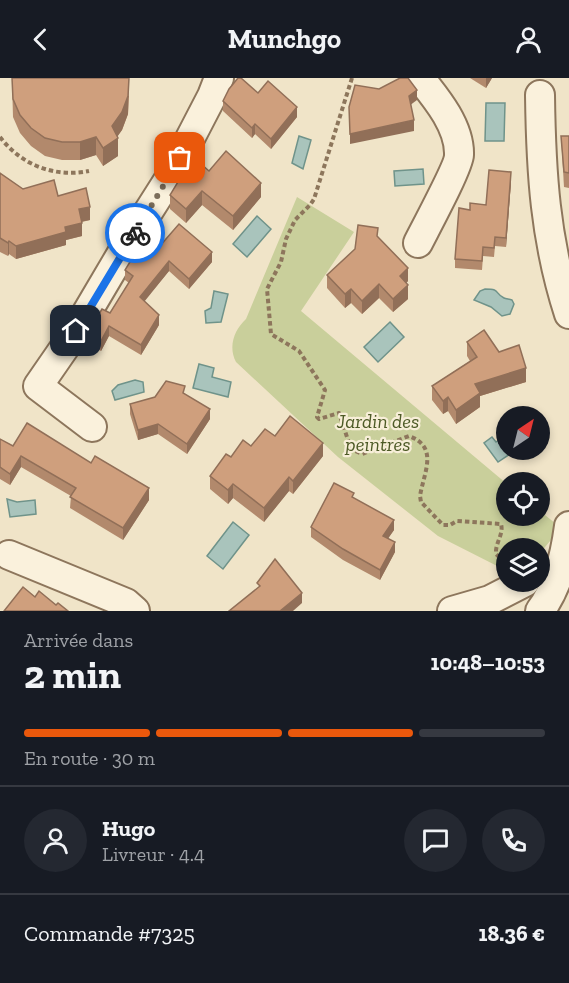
<!DOCTYPE html>
<html lang="fr">
<head>
<meta charset="utf-8">
<style>
	:root { --surface:#171b24; --page:#242831; --text:#f1f3f6; --muted:#9ea1a6; --line:#363941; --accent:#ea580c }
	body { margin:0; font-family:"Zilla Slab",serif; background:var(--page); color:var(--text); height:100vh; display:flex; flex-direction:column; font-size:22px; white-space:nowrap }
	* { box-sizing:border-box; margin:0 }
	p { font-size:20px; color:var(--muted) }
	.icon { flex:none; width:33px; height:33px; fill:none; stroke:currentColor; stroke-width:2; stroke-linecap:round; stroke-linejoin:round }
	.map { position:relative; height:533px; overflow:hidden }
	.drawer { display:flex; flex-direction:column; background:var(--surface); flex:1 }
	.drawer>* { flex:none }
	.needle { width:39px; rotate:35deg }
	.fabs { position:absolute; left:496px; top:328px; display:grid; gap:12px }
	.fabs a { display:grid; place-items:center; width:54px; height:54px; border-radius:50%; background:var(--surface); box-shadow:0 3px 9px #0003; font-size:30px }
	.pin { position:absolute; display:grid; place-items:center; width:51px; height:51px; color:#fff; margin:-26px; border-radius:12px; box-shadow:0 3px 9px #0006 }
	.courier { position:absolute; display:grid; place-items:center; width:60px; height:60px; margin:-30px; border:4px solid #1a73e8; border-radius:50%; background:#fff; color:#222; box-shadow:0 2px 8px #0007 }
	.overview em { font-style:normal; font-weight:700 }
	.overview div { display:flex; flex-direction:column-reverse }
	.overview { display:flex; align-items:center; justify-content:space-between; height:102px; padding:0 24px }
	h1 { font-size:39px; font-weight:700; line-height:45px }
	.bar { display:grid; grid-template-columns:repeat(4,1fr); gap:9px 6px; align-content:center; height:72px; padding:0 24px }
	.bar i { height:8px; border-radius:4px; background:var(--line) }
	.bar .on { background:var(--accent) }
	.bar p { grid-column:span 4 }
	.line { display:flex; align-items:center; gap:15px; padding:0 24px; border-top:2px solid var(--line) }
	.line div { flex:1 }
	.round { display:grid; place-items:center; flex:none; width:63px; height:63px; border-radius:32px; background:var(--page) }
	header { display:flex; justify-content:space-between; align-items:center; height:78px; padding:0 24px; background:var(--surface); font-size:27px; font-weight:700 }
	.map>svg:first-child { display:block }
	.green { fill:#c9cf9b }
	.water { fill:#a9c4bc; stroke:#6f938a; stroke-width:1.5 }
	.lines { fill:none; stroke-linecap:round; stroke-linejoin:round }
	.minor-casing { stroke:#8d765c; stroke-width:32 }
	.path { stroke:#8d765c; stroke-width:4; stroke-dasharray:4.5 3; stroke-linecap:butt }
	.minor { stroke:#faf1dc; stroke-width:28 }
	.wall { fill:#b2896c }
	.shaded-wall { fill:#916f58 }
	.building { fill:#cf9f7d; stroke:#916f58; stroke-width:1.5 }
	.done { stroke:#7c6e5b; stroke-width:6; stroke-dasharray:0 10.8 }
	.route { stroke:#1a73e8; stroke-width:8 }
	.labels { text-anchor:middle; dominant-baseline:central; stroke-width:4.5; stroke-linejoin:round; paint-order:stroke }
	.park-label { font-size:20px; font-style:italic; fill:#4d5a26; stroke:#f7eed8 }
</style>
</head>
<body>
<header><svg class="icon" aria-label="back" viewBox="0 0 24 24"><path d="M15 5l-7 7 7 7"/></svg>Munchgo<svg class="icon" aria-label="person" viewBox="0 0 24 24"><circle cx="12" cy="8" r="4"/><path d="M4 21q1-7 8-7t8 7"/></svg></header>
<div class="map">
<svg width="569" height="533" viewBox="0 0 569 533">
	<rect width="100%" height="100%" fill="#f0e4c8"/>
	<path class="green" d="M297,119L354,154L301,233L507,406V438H540V433L561,450L540,475V471H507V493L438,458L338,379L236,284C228,269 234,252 246,241Z"/>
	<g class="water">
		<path d="M486,25H505L504,63H485Z"/>
		<path d="M299,58L311,62L303,91L292,85Z"/>
		<path d="M423,91L424,106L395,108L394,93Z"/>
		<path d="M257,138L271,151L247,179L233,166Z"/>
		<path d="M485,211C501,211 494,215 504,220C506,221 509,221 512,222L514,226L510,236L502,238L491,229L474,222L480,213Z"/>
		<path d="M214,213L228,216L221,244L206,245L205,233L211,230Z"/>
		<path d="M390,244L404,259L378,284L364,269Z"/>
		<path d="M199,286L214,290L212,299L231,304L228,319L193,310Z"/>
		<path d="M135,302L143,304L144,314L115,322L112,313L118,307Z"/>
		<path d="M507,356V372H516L498,384L484,365L492,359L496,364Z"/>
		<path d="M7,421L17,424L35,422L36,436L10,439Z"/>
		<path d="M233,444L249,457L223,491L207,478Z"/>
	</g>
	<g class="lines">
		<defs>
			<g id="minor">
				<path d="M540,17C541,94 545,162 569,236"/>
				<path d="M418,165C425,151 459,88 459,77C460,49 437,21 420,0"/>
				<path d="M92,349L38,308L76,253L122,175L169,101L212,18L219,0"/>
				<path d="M9,477L126,525L135,533"/>
				<path d="M452,533L490,522L525,504"/>
				<path d="M540,533C558,509 565,478 569,448"/>
			</g>
		</defs>
		<use href="#minor" class="minor-casing"/>
		<g class="path">
			<path d="M352,0L314,121L310,127L295,142L286,161L281,184L267,211L271,256L299,273L325,312L317,339L319,341L339,335L351,371L362,376L409,358C439,369 424,394 420,418L421,424L443,447H450L457,443L501,446C504,456 495,465 496,476L501,481L507,480"/>
			<path d="M0,59C21,87 55,100 89,93"/>
		</g>
		<use href="#minor" class="minor"/>
	</g>
	<g class="wall">
		<path d="M470,0H492L486,10Z"/>
		<path d="M12,3L129,18L128,36L122,52L117,59L118,78L103,88L96,77L80,82H62L45,78L31,68L20,55L13,39Z"/>
		<path d="M258,15L297,39L271,71L255,56L252,60L223,33V23Z"/>
		<path d="M561,58H569V110L564,109Z"/>
		<path d="M209,93L261,119L233,152L202,127L186,145L170,131V117Z"/>
		<path d="M0,95L23,111L58,118L90,142L82,144V158L66,162V167L16,181L9,176L8,178L0,174Z"/>
		<path d="M511,104L506,169L495,168L494,179L483,178L482,192L455,190V181L470,132L486,127Z"/>
		<path d="M159,169L212,184L189,211L169,193L144,223L159,247L141,277L109,258L101,273L87,266V256L110,235L129,205L125,202V192Z"/>
		<path d="M327,197L408,203L406,205L408,221L393,234L379,220L362,236L351,225L345,230L327,210Z"/>
		<path d="M467,264L499,274L526,304L480,318V329L456,346L448,333L443,336L432,322V308L470,283L467,278Z"/>
		<path d="M185,316L210,341L187,376L158,356L138,362L130,336V326Z"/>
		<path d="M275,358L323,378L293,416L289,413L264,444L233,420L228,426L210,411V398L251,368Z"/>
		<path d="M0,361L13,368L149,422L123,462L70,430L71,418L21,389L10,407L0,401Z"/>
		<path d="M354,420L394,452L388,460L395,474L380,502L343,482L311,459V449Z"/>
	</g>
	<g class="shaded-wall">
		<path d="M129,0L128,36L122,52L114,63L118,60V78L103,88V70L112,48Z"/>
		<path d="M486,0H492L486,10Z"/>
		<path d="M417,12V22L409,28V18Z"/>
		<path d="M297,29V39L271,71V61Z"/>
		<path d="M414,42V53L350,66V56Z"/>
		<path d="M255,46V56L252,60V50Z"/>
		<path d="M96,59V77L80,82V64Z"/>
		<path d="M511,94V104L506,169V160Z"/>
		<path d="M261,105V119L233,152V138Z"/>
		<path d="M202,113V127L186,145V131Z"/>
		<path d="M90,129V142L79,144V131Z"/>
		<path d="M82,145V158L66,162V167L16,181V168L65,149Z"/>
		<path d="M9,163V176L8,178V165Z"/>
		<path d="M212,174V184L189,211V201Z"/>
		<path d="M169,183V193L140,229V219Z"/>
		<path d="M408,190V203L400,212V198Z"/>
		<path d="M379,206V220L362,236V223Z"/>
		<path d="M408,207V221L393,234V221Z"/>
		<path d="M351,211V225L345,230V216Z"/>
		<path d="M159,237V247L141,277V267Z"/>
		<path d="M109,248V258L101,273V263Z"/>
		<path d="M526,290V304L480,318V329L456,346V332L475,306Z"/>
		<path d="M448,319V333L443,336V323Z"/>
		<path d="M210,331V341L187,376V366Z"/>
		<path d="M158,346V356L138,362V352Z"/>
		<path d="M323,365V378L293,416V403Z"/>
		<path d="M21,378V389L10,407V396Z"/>
		<path d="M289,399V413L264,444V430Z"/>
		<path d="M233,406V420L228,426V412Z"/>
		<path d="M149,410V422L123,462V450Z"/>
		<path d="M394,442V452L383,468V458Z"/>
		<path d="M395,464V474L380,502V492Z"/>
		<path d="M302,515V525L293,533H280Z"/>
	</g>
	<g class="building">
		<path d="M12,0H129L128,18L122,34L112,48L118,60L103,70L96,59L80,64H62L45,60L31,50L20,37L13,21Z"/>
		<path d="M238,0H241L258,15L268,3L297,29L271,61L255,46L252,50L223,23L229,11Z"/>
		<path d="M400,0H408L417,12L409,18L414,42L350,56L349,29L355,7L379,11Z"/>
		<path d="M561,58H569V95L564,94Z"/>
		<path d="M226,73L261,105L233,138L202,113L186,131L170,117L193,79L209,93Z"/>
		<path d="M489,92L511,94L506,160L495,159L494,170L483,169L482,183L455,181L459,130L470,132V125L486,127Z"/>
		<path d="M0,95L23,111L54,102L58,118L86,110L90,129L79,131L82,145L65,149L66,154L16,168L9,163L8,165L0,160Z"/>
		<path d="M179,146L212,174L189,201L169,183L140,219L159,237L141,267L109,248L101,263L87,256L102,231L110,235L133,198L125,192L144,161L159,169Z"/>
		<path d="M358,147L378,150L377,158L408,190L400,198L408,207L393,221L379,206L362,223L351,211L345,216L327,197L355,171Z"/>
		<path d="M484,252L499,274L519,267L526,290L475,306L480,315L456,332L448,319L443,323L432,308L477,279L467,264Z"/>
		<path d="M166,303L185,308L183,315L210,331L187,366L158,346L138,352L130,326L155,319Z"/>
		<path d="M290,338L323,365L293,403L289,399L264,430L233,406L228,412L210,398L226,376L231,379L243,362L251,368L265,351L275,358Z"/>
		<path d="M27,345L91,385L95,378L149,410L123,450L70,419L76,410L21,378L10,396L0,389V361L13,368Z"/>
		<path d="M334,405L354,415L352,419L394,442L383,458L395,464L380,492L343,471L311,449Z"/>
		<path d="M275,481L302,515L280,533H229L260,508L257,505Z"/>
		<path d="M23,509L35,519L39,513L56,527L58,525L68,533H4Z"/>
	</g>
	<g class="lines">
		<path class="done" d="M135,155L180,80"/>
		<path class="route" d="M76,253L135,155"/>
	</g>
	<g class="labels">
		<g class="park-label">
			<text x="378" y="343">Jardin des<tspan x="378" dy="23">peintres</tspan></text>
		</g>
	</g>
</svg>
<div class="fabs">
<a><svg class="needle" viewBox="-14 -14 28 28"><path d="M0-13l5 13h-10z" fill="#e53935"/><path d="M0 13l5-13h-10z" fill="#9ea1a6"/></svg></a>
<a><svg class="icon" aria-label="locate" viewBox="0 0 24 24"><circle cx="12" cy="12" r="6"/><path d="M12 2v4M12 18v4M2 12h4M18 12h4"/></svg></a>
<a><svg class="icon" aria-label="layers" viewBox="0 0 24 24"><path d="M12 4l9 5-9 5-9-5zM3 14l9 5 9-5"/></svg></a>
</div>
<div class="pin" style="left:180px;top:80px;background:#ea580c"><svg class="icon" aria-label="bag" viewBox="0 0 24 24"><path d="M5 8h14l-1 12H6zM9 8a3 3 0 0 1 6 0"/></svg></div>
<div class="pin" style="left:76px;top:253px;background:#1f2937"><svg class="icon" aria-label="home" viewBox="0 0 24 24"><path d="M3 11l9-7 9 7M6 9v11h12V9"/></svg></div>
<div class="courier" style="left:135px;top:155px"><svg class="icon" aria-label="bike" viewBox="0 0 24 24"><circle cx="6" cy="16" r="4"/><circle cx="18" cy="16" r="4"/><path d="M6 16l4-8h5l3 8M10 8l3 8H6M13 5h3"/></svg></div>
</div>
<section class="drawer">
<div class="overview"><div><h1>2 min</h1><p>Arrivée dans</p></div><em>10:48–10:53</em></div>
<div class="bar"><i class="on"></i><i class="on"></i><i class="on"></i><i></i><p>En route · 30 m</p></div>
<div class="line" style="height:108px"><a class="round"><svg class="icon" aria-label="person" viewBox="0 0 24 24"><circle cx="12" cy="8" r="4"/><path d="M4 21q1-7 8-7t8 7"/></svg></a><div><b>Hugo</b><p>Livreur · 4.4</p></div><a class="round"><svg class="icon" aria-label="chat" viewBox="0 0 24 24"><path d="M4 5h16v11H9l-5 4z"/></svg></a><a class="round"><svg class="icon" aria-label="phone" viewBox="0 0 24 24"><path d="M5 4h4l2 5-3 2q2 4 5 5l2-3 5 2v4C11 20 4 13 5 4z"/></svg></a></div>
<div class="line" style="height:78px"><div>Commande #7325</div><b>18.36 €</b></div>
</section>
</body>
</html>
